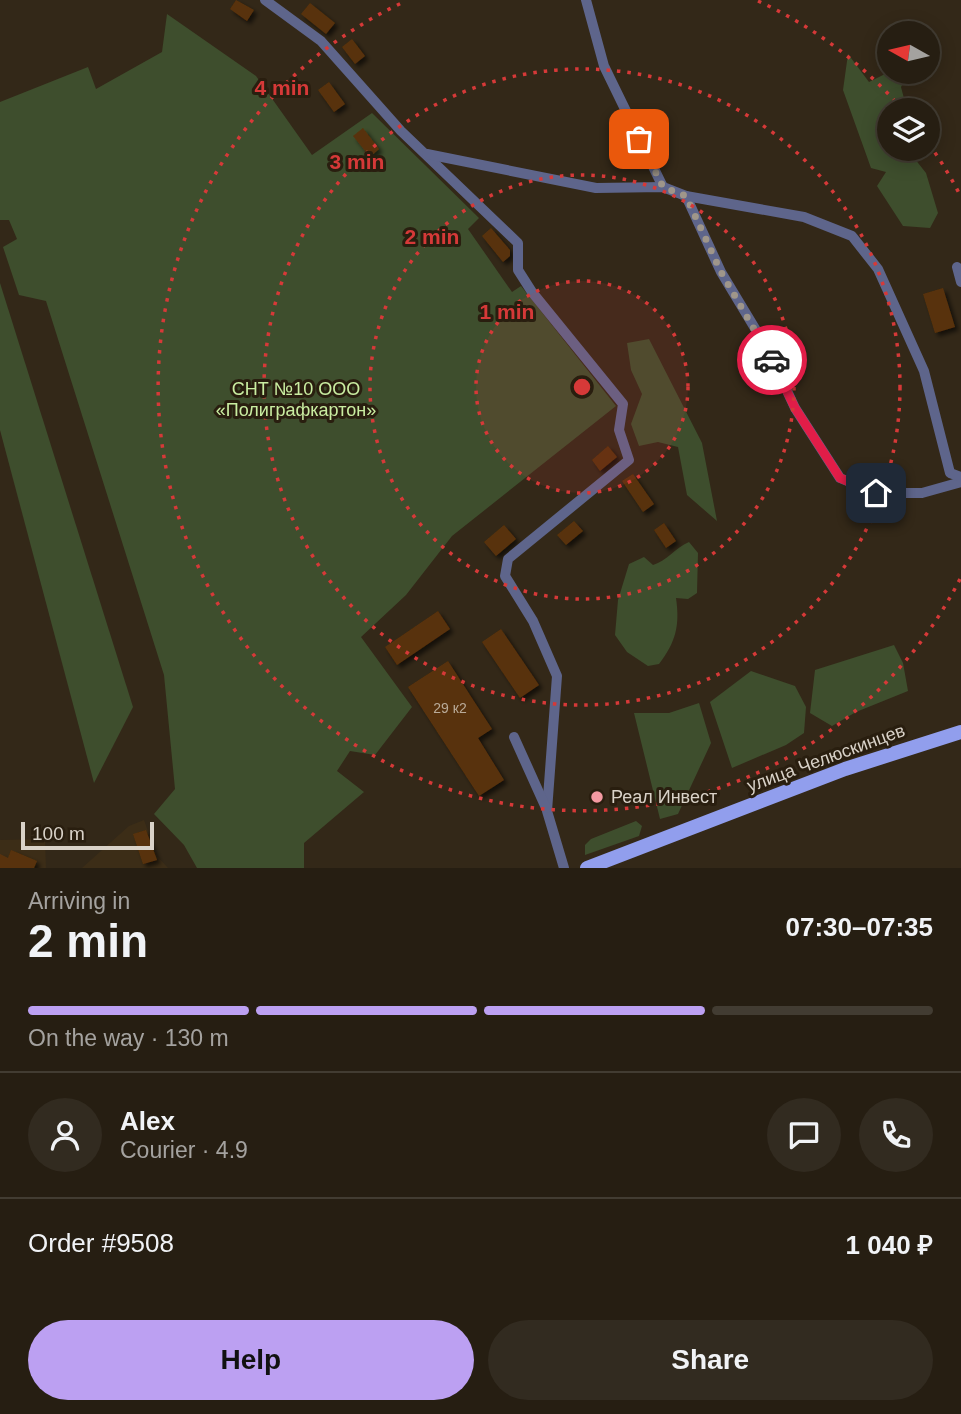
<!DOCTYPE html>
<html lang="en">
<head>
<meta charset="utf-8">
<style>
	:root { --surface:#261e12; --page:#322b20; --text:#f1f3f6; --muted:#a4a29f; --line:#423c32; --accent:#bca0f2 }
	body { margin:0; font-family:Helvetica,sans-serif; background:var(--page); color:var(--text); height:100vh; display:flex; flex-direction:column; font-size:26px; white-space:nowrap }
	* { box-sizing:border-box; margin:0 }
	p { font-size:23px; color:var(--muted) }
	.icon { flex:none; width:38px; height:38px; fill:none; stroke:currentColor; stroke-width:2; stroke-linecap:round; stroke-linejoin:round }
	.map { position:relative; height:868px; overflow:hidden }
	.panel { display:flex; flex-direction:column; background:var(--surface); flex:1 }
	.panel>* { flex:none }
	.needle { width:46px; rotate:278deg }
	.buttons { position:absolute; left:877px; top:21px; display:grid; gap:14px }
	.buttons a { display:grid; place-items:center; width:63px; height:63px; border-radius:50%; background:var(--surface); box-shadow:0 4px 18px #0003,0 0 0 2px var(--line); font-size:35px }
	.scale { position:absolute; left:21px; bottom:18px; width:133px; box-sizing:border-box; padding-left:7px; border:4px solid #d9d2c8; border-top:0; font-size:19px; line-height:24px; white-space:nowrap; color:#d9d2c8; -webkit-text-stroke:5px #291e0f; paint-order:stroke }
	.pin { position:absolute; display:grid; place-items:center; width:60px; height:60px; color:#fff; margin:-30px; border-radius:14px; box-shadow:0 4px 10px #0006 }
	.courier { position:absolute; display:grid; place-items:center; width:70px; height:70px; margin:-35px; border:5px solid #e11d48; border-radius:50%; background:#fff; color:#222; box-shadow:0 2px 9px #0007 }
	.overview em { font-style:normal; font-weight:700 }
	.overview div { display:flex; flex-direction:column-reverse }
	.overview { display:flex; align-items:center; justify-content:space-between; height:119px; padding:0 28px }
	h1 { font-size:46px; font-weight:700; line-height:52px }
	.bar { display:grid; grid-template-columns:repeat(4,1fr); gap:10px 7px; align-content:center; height:84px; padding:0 28px }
	.bar i { height:9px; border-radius:5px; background:var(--line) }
	.bar .selected { background:var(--accent) }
	.bar p { grid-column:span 4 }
	.line { display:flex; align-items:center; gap:18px; padding:0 28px; border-top:2px solid var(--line) }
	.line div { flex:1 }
	.round { display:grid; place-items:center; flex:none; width:74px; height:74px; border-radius:37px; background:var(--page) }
	.action { display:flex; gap:14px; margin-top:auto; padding:14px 28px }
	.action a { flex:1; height:80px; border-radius:42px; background:var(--accent); color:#111; font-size:28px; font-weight:700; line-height:80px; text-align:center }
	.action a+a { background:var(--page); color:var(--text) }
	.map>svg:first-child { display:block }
	.built { fill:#3c2d17 }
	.green { fill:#3e4e2d }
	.building { fill:#59320a; filter:url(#shadow) }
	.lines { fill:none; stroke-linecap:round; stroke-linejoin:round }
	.minor { stroke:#5e658b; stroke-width:10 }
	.major { stroke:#919eed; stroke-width:14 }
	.done { stroke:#9f968a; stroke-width:7; stroke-dasharray:0 12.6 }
	.route { stroke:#e11d48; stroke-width:9 }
	.ring { fill:none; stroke:#d63938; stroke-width:3.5; stroke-dasharray:3.5 7 }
	.poi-dot { fill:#f49aa2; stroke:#291e0f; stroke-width:2.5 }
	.labels { text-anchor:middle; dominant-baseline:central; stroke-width:6; stroke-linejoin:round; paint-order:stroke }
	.number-label { font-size:14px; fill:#b9aa98 }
	.park-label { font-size:18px; fill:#c9eda1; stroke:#291e0f }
	.street-label { font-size:18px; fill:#d9d2c8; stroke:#291e0f }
	.poi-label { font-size:18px; fill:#d9d2c8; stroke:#291e0f; text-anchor:start }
	.centre { fill:#d63938; stroke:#291e0f; stroke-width:3.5 }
	.ring-label { font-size:21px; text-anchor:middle; font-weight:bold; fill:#d63938; stroke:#291e0f; stroke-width:6; stroke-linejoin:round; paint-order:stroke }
</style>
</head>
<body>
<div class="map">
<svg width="961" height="868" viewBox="0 0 961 868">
	<defs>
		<filter id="shadow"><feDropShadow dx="3.5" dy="3.5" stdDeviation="2" flood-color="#0009"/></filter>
	</defs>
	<rect width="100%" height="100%" fill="#332818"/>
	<g class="built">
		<path d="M144,820L157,856L168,868H82L129,826Z"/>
		<path d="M45,839L46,868H0V840Z"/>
	</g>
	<g class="green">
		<path d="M167,14L256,76L312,155L372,113L479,218L468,229L512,292L521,286L616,406L452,536L406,595L361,637L412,707L375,755L350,751L337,771L364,792L304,843V868H197L184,845L154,814L175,789L164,675L46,301L19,295L3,247L17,239L9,220H0V102L88,67L96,89L162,52Z"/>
		<path d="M848,54L869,82L889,72H909L901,87L907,110H889V149H907L926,173L938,213L930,228L903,226L877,186L886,172L871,168L843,90Z"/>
		<path d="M0,283L133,707L94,783L0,430Z"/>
		<path d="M649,339L702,443L717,521L687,495L678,447L658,442L639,446L631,424L642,394L631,370L627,343Z"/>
		<path d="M689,542L698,553L697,593L688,599L676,598C680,625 676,642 659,664L648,666L627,652L615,635L618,600L629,564L644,557L653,565C667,561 675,548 689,542Z"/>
		<path d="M894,645L903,663L908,691L856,712L832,726L810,713L815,670Z"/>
		<path d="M751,671L795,686L806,707L804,733L786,745L732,768L710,702Z"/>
		<path d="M699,703L711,743L678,814L660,819L634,713H669Z"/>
		<path d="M636,821L642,826L639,836L585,855V845L591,839Z"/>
	</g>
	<g class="building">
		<path d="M236,0L254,10L247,21L230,9Z"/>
		<path d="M310,3L335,23L326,34L301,14Z"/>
		<path d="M352,39L365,56L355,64L342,47Z"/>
		<path d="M329,82L345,104L334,112L318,90Z"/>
		<path d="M363,128L379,149L370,157L353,136Z"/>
		<path d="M491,228L510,250V256L503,262L482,236Z"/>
		<path d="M943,288L955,327L935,333L923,294Z"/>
		<path d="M608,446L617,457L600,471L592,460Z"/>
		<path d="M633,474L654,504L643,512L622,481Z"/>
		<path d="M574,521L583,531L566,545L557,535Z"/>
		<path d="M664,523L676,541L666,548L654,530Z"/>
		<path d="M504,525L516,539L496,556L484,542Z"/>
		<path d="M438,611L450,629L397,665L385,647Z"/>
		<path d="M501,629L539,685L520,698L482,642Z"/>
		<path d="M448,661L492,729L478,738L504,780L479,796L408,687Z"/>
		<path d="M146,830L157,860L143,864L133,834Z"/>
		<path d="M11,850L37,861L34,868H0V854L8,858Z"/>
	</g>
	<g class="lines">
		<g class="minor">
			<path d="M265,0L321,41L401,131L518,243V270L532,292L623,404L619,430L629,460L508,559L505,576L533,621L557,676L547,811L564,868"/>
			<path d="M586,0L604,66L663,187"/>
			<path d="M427,154L596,188L663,187L686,196L721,272L768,350L795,408L840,478L876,493H922L961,482"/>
			<path d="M686,196L804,217L852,236L878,269L924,371L950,473L961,477"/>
			<path d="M957,267L961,282"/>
			<path d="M514,737L546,808"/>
		</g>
		<path class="major" d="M587,868L845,769L961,732"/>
	</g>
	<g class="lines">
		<path class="done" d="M639,139L663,187L686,196L721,272L772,360"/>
		<path class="route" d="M772,360L795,408L840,478L876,493"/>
	</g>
	<circle cx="582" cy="387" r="106" fill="#d63938" fill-opacity=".12"/>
	<g class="ring">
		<circle cx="582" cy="387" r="106"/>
		<circle cx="582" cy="387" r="212"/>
		<circle cx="582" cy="387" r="318"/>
		<path d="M960 579A424 424 0 1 1 406 1M758 1A424 424 0 0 1 902 109M929 144A424 424 0 0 1 960 195"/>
	</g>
	<circle class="poi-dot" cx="597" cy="797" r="7"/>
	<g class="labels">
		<g class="number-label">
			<text x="450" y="708">29 к2</text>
		</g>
		<g class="park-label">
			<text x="296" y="389">СНТ №10 ООО<tspan x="296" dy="21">«Полиграфкартон»</tspan></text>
		</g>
		<g class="street-label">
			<text transform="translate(826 758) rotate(-20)">улица Челюскинцев</text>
		</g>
		<g class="poi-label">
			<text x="611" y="797">Реал Инвест</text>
		</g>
	</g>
	<circle cx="582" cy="387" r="10" class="centre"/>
	<g class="ring-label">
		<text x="282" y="95">4 min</text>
		<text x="357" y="169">3 min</text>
		<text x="432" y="244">2 min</text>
		<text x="507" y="319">1 min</text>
	</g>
</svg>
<div class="buttons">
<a><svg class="needle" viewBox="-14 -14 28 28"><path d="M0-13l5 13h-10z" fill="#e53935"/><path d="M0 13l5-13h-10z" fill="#a4a29f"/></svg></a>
<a><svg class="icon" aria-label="layers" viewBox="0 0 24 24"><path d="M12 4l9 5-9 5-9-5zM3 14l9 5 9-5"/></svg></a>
</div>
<div class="scale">100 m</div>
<div class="pin" style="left:639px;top:139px;background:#ea580c"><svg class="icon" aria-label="bag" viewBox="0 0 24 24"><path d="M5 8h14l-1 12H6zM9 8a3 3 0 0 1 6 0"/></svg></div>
<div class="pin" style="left:876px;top:493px;background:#1f2937"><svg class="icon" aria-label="home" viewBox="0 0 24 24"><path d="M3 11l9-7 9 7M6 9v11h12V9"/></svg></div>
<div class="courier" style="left:772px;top:360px"><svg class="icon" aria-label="car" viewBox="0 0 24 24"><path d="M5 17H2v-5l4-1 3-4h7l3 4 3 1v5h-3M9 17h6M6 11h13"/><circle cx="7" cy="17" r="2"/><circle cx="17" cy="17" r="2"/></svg></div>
</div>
<section class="panel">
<div class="overview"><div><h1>2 min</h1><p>Arriving in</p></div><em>07:30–07:35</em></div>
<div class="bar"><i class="selected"></i><i class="selected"></i><i class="selected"></i><i></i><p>On the way · 130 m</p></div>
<div class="line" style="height:126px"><a class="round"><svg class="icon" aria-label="person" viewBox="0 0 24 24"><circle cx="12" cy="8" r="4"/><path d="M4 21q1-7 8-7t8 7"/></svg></a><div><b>Alex</b><p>Courier · 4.9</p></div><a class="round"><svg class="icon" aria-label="chat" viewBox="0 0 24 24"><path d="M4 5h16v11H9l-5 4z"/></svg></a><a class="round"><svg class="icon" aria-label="phone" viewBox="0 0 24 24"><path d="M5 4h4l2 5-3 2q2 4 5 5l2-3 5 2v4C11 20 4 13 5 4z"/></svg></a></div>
<div class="line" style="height:91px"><div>Order #9508</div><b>1 040 ₽</b></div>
<div class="action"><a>Help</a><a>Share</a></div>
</section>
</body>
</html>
